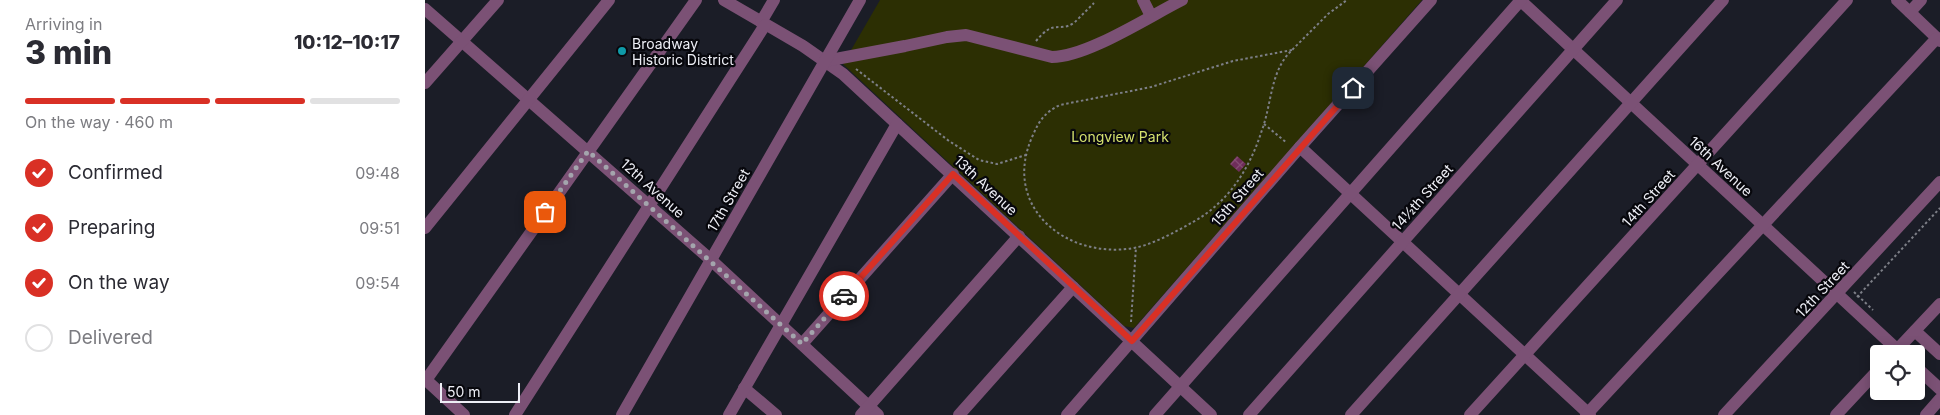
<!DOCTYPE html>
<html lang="en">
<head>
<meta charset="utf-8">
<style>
	:root { --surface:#fff; --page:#f7f7f7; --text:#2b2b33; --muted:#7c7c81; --line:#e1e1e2; --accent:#d93025 }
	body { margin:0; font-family:Inter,sans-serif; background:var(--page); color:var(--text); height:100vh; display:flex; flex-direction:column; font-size:19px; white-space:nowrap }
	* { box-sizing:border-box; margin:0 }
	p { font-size:16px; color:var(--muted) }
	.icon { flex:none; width:28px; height:28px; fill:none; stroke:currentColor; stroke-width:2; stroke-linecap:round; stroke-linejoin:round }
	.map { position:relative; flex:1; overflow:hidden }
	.sheet { display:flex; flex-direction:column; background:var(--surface); width:425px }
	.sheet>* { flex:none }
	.tools { position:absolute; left:1445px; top:345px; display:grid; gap:10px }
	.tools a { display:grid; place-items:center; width:55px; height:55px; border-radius:5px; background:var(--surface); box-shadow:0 2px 12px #0003; font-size:25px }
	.scale { position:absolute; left:15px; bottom:12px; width:80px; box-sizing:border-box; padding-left:5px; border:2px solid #edeef5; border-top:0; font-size:14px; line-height:18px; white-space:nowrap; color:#edeef5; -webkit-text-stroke:4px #07070c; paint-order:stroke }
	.pin { position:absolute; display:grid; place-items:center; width:42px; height:42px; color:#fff; margin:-21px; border-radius:10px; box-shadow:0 2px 8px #0006 }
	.courier { position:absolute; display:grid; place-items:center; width:50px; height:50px; margin:-25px; border:4px solid #d93025; border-radius:50%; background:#fff; color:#222; box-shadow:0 1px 6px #0007 }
	.overview em { font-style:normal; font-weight:800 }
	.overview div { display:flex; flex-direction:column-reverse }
	.overview { display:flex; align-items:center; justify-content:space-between; height:85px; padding:0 25px }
	h1 { font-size:32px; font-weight:800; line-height:38px }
	.bar { display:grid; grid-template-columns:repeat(4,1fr); gap:8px 5px; align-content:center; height:60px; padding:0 25px }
	.bar i { height:6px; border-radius:4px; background:var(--line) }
	.bar .active { background:var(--accent) }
	.bar p { grid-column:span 4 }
	ol { padding:0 25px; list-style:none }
	li { display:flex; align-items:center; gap:15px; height:55px }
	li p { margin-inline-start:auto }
	li .icon { padding:5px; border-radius:50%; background:var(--accent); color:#fff; stroke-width:4 }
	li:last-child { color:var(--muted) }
	li i { width:28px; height:28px; border:2px solid var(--line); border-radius:50% }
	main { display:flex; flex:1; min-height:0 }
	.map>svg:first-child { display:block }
	.green { fill:#2c2f03 }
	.building { fill:url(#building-cross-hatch) }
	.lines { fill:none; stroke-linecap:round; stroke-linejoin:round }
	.path { stroke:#7d7f87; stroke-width:2; stroke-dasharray:2.5 2.5; stroke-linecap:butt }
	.minor { stroke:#7b5175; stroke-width:12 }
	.done { stroke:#a4a5ad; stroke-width:5; stroke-dasharray:0 9 }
	.route { stroke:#d93025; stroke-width:6 }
	.culture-dot { fill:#0f9aa8; stroke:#07070c; stroke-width:2 }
	.labels { text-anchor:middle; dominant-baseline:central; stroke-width:4.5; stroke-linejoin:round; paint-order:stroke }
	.poi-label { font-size:14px; fill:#edeef5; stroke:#07070c; text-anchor:start }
	.park-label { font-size:14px; fill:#d5e16e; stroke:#07070c }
	.street-label { font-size:14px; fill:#edeef5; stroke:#07070c }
</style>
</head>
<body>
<main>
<section class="sheet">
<div class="overview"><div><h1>3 min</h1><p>Arriving in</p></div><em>10:12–10:17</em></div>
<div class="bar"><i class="active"></i><i class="active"></i><i class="active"></i><i></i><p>On the way · 460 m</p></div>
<ol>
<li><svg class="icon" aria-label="check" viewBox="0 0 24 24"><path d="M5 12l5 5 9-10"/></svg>Confirmed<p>09:48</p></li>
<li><svg class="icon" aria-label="check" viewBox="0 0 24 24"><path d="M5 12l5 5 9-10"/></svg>Preparing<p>09:51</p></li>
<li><svg class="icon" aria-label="check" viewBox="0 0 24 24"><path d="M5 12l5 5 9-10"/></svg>On the way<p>09:54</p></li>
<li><i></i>Delivered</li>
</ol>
</section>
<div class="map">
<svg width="1515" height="415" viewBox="0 0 1515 415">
	<defs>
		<pattern id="building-cross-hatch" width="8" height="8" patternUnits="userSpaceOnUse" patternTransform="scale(1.25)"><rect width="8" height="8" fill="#6f2d5a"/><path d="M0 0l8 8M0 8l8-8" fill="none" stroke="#844c72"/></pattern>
	</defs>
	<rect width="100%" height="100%" fill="#1b1d27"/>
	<path class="green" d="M455,0H997L709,328L699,326L418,64Z"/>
	<path class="building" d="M812,156L821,164L814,172L805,164Z"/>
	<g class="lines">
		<g class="path">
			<path d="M611,41C630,18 633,33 649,23L669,3"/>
			<path d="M867,50L808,61L726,87L635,105C620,112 614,121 608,135C575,206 641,260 709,248C729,244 750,232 768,222C804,202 825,168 837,130C847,103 845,71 867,50L903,14L922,0"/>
			<path d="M431,69L524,141L554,160L572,164L601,155"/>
			<path d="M839,124L862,143"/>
			<path d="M1429,292L1448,310"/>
			<path d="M1432,297L1515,208"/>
			<path d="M706,322L711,247"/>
			<path d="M1489,349L1497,356"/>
		</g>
		<g class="minor">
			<path d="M299,0L378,46L418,74L786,415"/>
			<path d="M718,0L726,16"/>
			<path d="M1095,0L1477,354"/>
			<path d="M1472,0L1515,41"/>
			<path d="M0,9L286,260L453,415"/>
			<path d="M1485,12L1496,0"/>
			<path d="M336,22L349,0"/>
			<path d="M400,61L480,46L522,37L541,35L627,57C662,57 723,17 757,0"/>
			<path d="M0,83L73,0"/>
			<path d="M875,147L1165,415"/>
			<path d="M0,228L184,0"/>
			<path d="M1490,331L1515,354"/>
			<path d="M377,344L528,174"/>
			<path d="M1468,354L1515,304"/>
			<path d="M1491,367L1515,389"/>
			<path d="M0,379L39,415"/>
			<path d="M1,380L271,0"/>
			<path d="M319,388L351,415"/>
			<path d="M90,415L340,25"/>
			<path d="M197,415L435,0"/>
			<path d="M304,415L472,124"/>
			<path d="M436,415L594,236"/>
			<path d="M534,415L648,287"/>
			<path d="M642,415L875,147L1006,0"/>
			<path d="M730,415L1096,0"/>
			<path d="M824,415L1192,0"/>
			<path d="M926,415L1298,0"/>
			<path d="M1045,415L1422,0"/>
			<path d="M1161,415L1512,38"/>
			<path d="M1299,415L1515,182"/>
			<path d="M1411,415L1454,369"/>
			<path d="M1501,415L1515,399"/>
		</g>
	</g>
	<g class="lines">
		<path class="done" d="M120,212L163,151L377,344L419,296"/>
		<path class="route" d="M419,296L528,174L707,341L928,88"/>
	</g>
	<circle class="culture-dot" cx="197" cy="51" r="5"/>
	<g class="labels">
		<g class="poi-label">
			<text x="207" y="43">Broadway<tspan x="207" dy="16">Historic District</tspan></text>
		</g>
		<g class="park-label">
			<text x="695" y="136">Longview Park</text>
		</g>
		<g class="street-label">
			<text transform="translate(1296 166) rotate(43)">16th Avenue</text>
			<text transform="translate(561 185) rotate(43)">13th Avenue</text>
			<text transform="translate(228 188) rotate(42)">12th Avenue</text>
			<text transform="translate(812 197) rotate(-49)">15th Street</text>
			<text transform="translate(997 197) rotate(-48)">14½th Street</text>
			<text transform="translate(1223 198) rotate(-48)">14th Street</text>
			<text transform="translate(303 200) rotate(-60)">17th Street</text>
			<text transform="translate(1397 289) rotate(-47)">12th Street</text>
		</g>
	</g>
</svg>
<div class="tools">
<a><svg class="icon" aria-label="locate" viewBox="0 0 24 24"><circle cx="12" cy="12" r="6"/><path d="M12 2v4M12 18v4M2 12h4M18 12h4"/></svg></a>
</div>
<div class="scale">50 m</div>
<div class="pin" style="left:120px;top:212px;background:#ea580c"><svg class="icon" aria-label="bag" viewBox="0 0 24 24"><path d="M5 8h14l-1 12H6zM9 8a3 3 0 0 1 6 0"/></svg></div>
<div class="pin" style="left:928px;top:88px;background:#1f2937"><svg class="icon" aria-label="home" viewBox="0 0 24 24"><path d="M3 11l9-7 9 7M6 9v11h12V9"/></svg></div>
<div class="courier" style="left:419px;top:296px"><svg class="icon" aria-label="car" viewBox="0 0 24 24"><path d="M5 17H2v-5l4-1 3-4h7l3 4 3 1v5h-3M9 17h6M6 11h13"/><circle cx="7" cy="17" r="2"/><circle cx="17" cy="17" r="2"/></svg></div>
</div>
</main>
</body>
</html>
